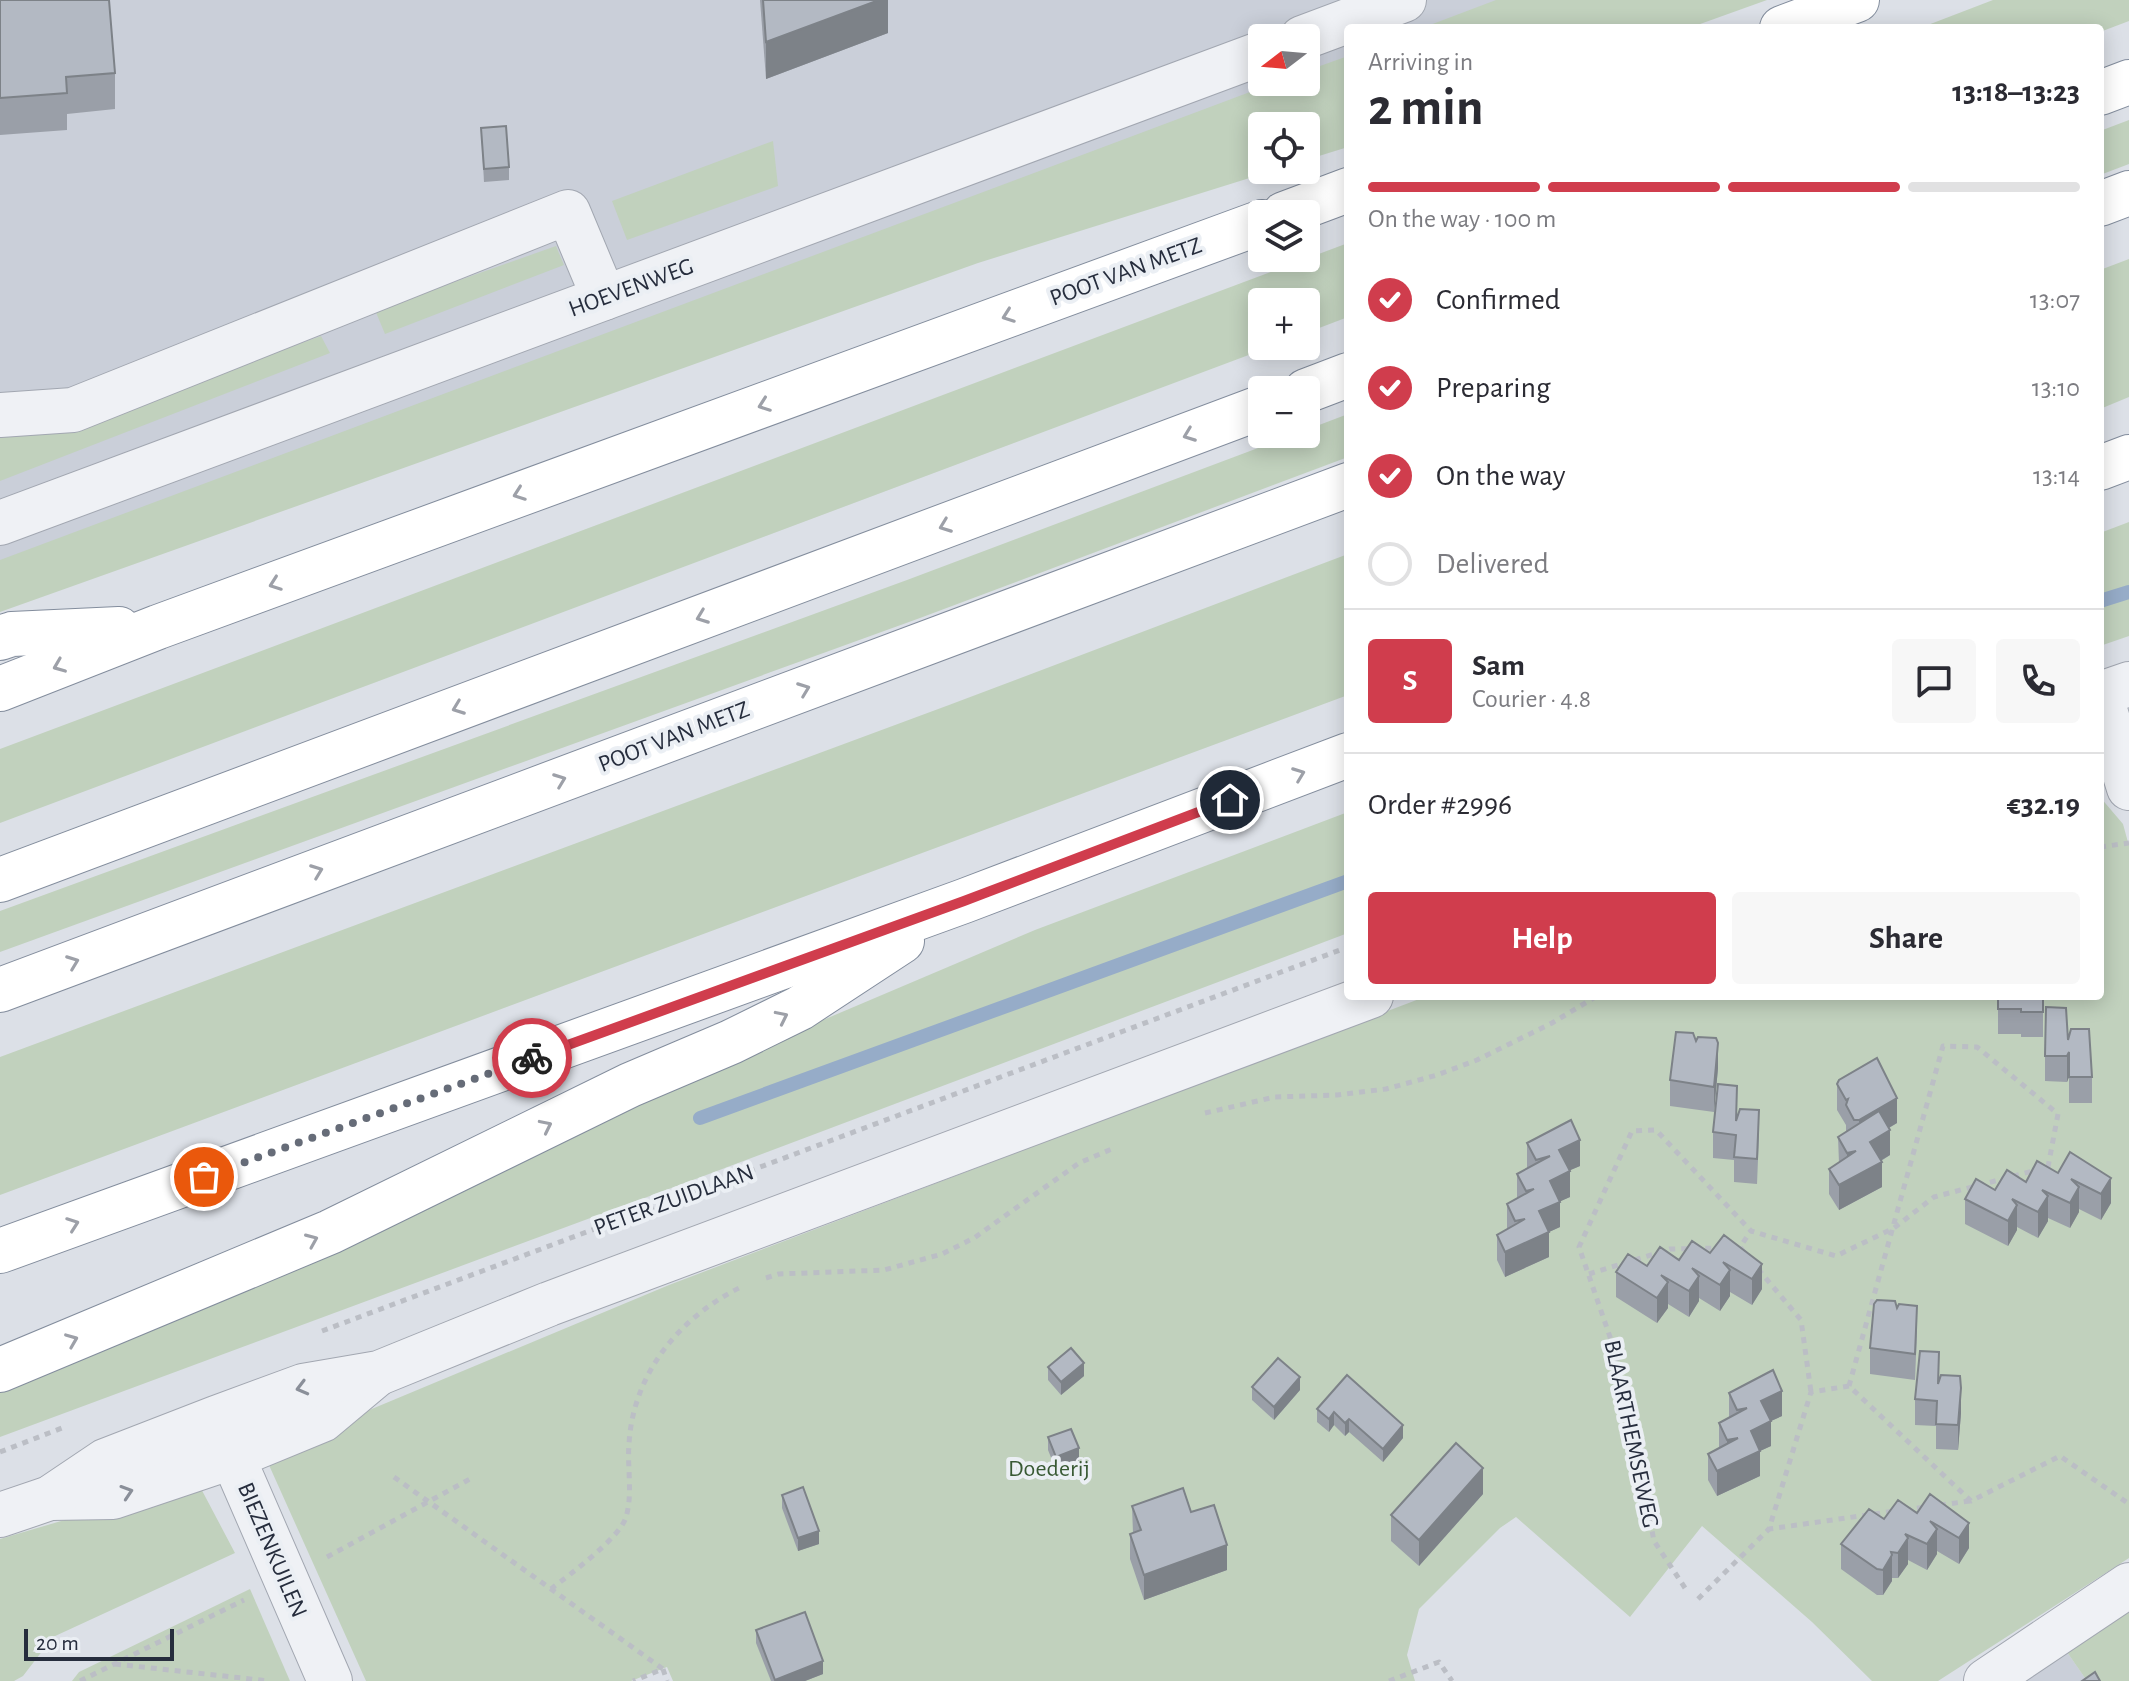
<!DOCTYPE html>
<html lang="en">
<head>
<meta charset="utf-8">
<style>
	:root { --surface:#fff; --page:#f7f7f7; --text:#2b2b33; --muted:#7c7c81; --line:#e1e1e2; --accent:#d03d4d }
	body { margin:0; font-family:"Alegreya Sans",sans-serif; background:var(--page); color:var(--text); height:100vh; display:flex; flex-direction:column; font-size:30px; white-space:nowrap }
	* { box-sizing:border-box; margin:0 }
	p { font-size:26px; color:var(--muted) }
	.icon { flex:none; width:44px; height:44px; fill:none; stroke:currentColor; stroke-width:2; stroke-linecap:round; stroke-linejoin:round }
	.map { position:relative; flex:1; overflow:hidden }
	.drawer { position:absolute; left:1344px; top:24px; width:760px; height:976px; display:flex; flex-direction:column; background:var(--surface); border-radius:8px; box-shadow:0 4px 20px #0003 }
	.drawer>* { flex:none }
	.needle { width:52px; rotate:254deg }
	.tools { position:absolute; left:1248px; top:24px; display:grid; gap:16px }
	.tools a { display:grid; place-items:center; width:72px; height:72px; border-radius:8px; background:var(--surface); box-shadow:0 4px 20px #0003; font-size:40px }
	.scale { position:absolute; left:24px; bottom:20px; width:150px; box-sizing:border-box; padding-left:8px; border:4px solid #262d3d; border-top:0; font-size:22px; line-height:28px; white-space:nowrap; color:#262d3d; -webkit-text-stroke:6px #ebeff4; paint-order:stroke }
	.pin { position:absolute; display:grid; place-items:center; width:68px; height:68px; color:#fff; margin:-34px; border:4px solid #fff; border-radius:50%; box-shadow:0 2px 8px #0007 }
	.courier { position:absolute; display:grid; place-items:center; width:80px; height:80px; margin:-40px; border:6px solid #d03d4d; border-radius:50%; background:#fff; color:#222; box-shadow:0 2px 10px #0007 }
	.summary em { font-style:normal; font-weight:700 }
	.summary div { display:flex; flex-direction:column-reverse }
	.summary { display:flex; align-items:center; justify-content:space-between; height:136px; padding:0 24px }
	h1 { font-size:52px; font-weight:700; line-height:60px }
	.bar { display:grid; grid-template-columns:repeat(4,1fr); gap:12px 8px; align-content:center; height:96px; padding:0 24px }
	.bar i { height:10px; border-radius:6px; background:var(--line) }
	.bar .selected { background:var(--accent) }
	.bar p { grid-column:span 4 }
	.line { display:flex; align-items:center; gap:20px; padding:0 24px; border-top:2px solid var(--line) }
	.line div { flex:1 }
	.round { display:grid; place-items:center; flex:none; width:84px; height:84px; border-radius:8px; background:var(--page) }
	ol { padding:0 24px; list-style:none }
	li { display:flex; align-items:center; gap:24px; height:88px }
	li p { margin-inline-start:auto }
	li .icon { padding:8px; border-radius:50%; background:var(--accent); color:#fff; stroke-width:4 }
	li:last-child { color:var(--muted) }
	li i { width:44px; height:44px; border:4px solid var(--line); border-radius:50% }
	.action { display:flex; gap:16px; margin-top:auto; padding:16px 24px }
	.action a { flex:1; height:92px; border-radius:8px; background:var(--accent); color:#fff; font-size:32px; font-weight:700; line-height:92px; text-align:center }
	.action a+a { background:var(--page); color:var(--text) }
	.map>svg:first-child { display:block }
	.built { fill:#cacfd9; fill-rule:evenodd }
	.green { fill:#c1d1bd }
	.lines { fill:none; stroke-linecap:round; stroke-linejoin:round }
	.stream { stroke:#96acc8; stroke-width:14 }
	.minor-casing { stroke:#a2a7b1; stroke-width:46 }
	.highway-casing { stroke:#838d9d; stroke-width:46 }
	.path { stroke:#bbbec5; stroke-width:5; stroke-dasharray:6 6; stroke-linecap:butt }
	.minor { stroke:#eff1f5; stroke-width:44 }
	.highway { stroke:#fff; stroke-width:44 }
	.wall { fill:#9a9fa8 }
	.shaded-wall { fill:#7d8288 }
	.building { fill:#b3b9c3; stroke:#7d8288; stroke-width:2 }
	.oneway { stroke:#9da0a8 }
	.oneway2 { stroke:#8a8f99 }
	.done { stroke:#666c78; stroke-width:8; stroke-dasharray:0 14.4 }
	.route { stroke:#d03d4d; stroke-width:10 }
	.labels { text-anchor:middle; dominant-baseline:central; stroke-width:8; stroke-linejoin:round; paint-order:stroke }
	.street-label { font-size:24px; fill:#262d3d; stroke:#ebeff4 }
	.park-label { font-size:24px; fill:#385933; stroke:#ebeff4 }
</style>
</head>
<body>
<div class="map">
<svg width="2129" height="1681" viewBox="0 0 2129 1681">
	<rect width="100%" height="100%" fill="#dce0e7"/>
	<g class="built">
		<path d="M0,0H1550L1476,28H1348V76L0,583ZM1262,38H1306V82H1262Z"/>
		<path d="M2067,1652L2087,1681H2025Z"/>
	</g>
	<g class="green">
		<path d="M1496,0H1767L1689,28H1422Z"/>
		<path d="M1993,0H2129V21L2100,32V28H1920Z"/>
		<path d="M1348,56V147L1306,160V126H1262V170H1275L978,263L0,612V560L1277,82H1306V71Z"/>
		<path d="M2129,120V164L2100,175V131Z"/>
		<path d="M773,141L778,186L627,240L612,201Z"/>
		<path d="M1348,243V317L1306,333V302H1262V346H1273L0,823V749Z"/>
		<path d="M556,246L564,265L385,334L375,310Z"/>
		<path d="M2129,259V397L2100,409V270Z"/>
		<path d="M321,336L330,353L0,481V435L56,431Z"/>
		<path d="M1348,414V457L920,618L0,952V911L907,580L1295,434H1306V430Z"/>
		<path d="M2129,522V636L2100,646V533Z"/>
		<path d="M1348,554V695L0,1195V1057L949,705Z"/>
		<path d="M2100,797L2123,824L2129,846V1558L1938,1681H1872L1812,1622L1702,1526L1630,1617L1516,1517L1500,1528L1419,1609L1407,1655L1415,1681H673L667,1667L631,1681H366L264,1454L669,1285L1427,996H2100Z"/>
		<path d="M1348,812V933L693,1180L0,1437V1384L670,1085L1035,930Z"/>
		<path d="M197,1481L235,1553L53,1637L23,1676L14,1681H0V1539Z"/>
		<path d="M250,1589L290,1681H72L79,1672Z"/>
		<path d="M2129,1611V1681H2087L2067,1652Z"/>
	</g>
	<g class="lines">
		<g class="stream">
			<path d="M2100,601L2129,592"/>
			<path d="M700,1118L1348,881"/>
		</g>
		<defs>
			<g id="minor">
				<path d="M1302,38L1404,0"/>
				<path d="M0,415L73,410L568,212L604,298"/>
				<path d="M0,523L1262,53"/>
				<path d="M2129,684L2100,694L2129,788"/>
				<path d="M221,1430L330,1681"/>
				<path d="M50,1498L113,1497L232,1457L322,1420L377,1374"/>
				<path d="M0,1515L50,1498L105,1461L216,1418L303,1386L379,1373L549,1304L1371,996"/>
				<path d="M1986,1681L2129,1585"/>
			</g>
			<g id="highway">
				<path d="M1782,28L1857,0"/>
				<path d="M2100,93L2129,82"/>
				<path d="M2100,204L2129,193"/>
				<path d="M1284,214L1348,190"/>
				<path d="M1306,391L1348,375"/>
				<path d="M2100,468L2129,457"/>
				<path d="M0,638L12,634L119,629"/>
				<path d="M0,689L158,627L1262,222"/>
				<path d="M0,880L1262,407"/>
				<path d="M0,990L1348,485"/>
				<path d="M0,1251L964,901L1348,755"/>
				<path d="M0,1370L330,1232L630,1085L731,1042L800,1008L902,941"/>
			</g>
		</defs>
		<use href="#minor" class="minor-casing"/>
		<use href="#highway" class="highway-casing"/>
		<g class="path">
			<path d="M2100,847L2129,843"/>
			<path d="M1205,1113L1275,1097L1337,1095L1386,1089L1437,1075L1477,1060L1552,1023L1597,996"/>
			<path d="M1744,1252L1740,1247L1751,1231"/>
			<path d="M1758,1269L1801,1320L1811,1392"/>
			<path d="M1589,1274L1670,1249L1719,1248"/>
			<path d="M766,1278L779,1274L884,1270L942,1254L974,1238L1079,1163L1114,1148"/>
			<path d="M322,1331L1348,947"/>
			<path d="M1849,1386L1811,1392L1769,1529L1895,1511"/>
			<path d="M0,1452L62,1428"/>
			<path d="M394,1477L663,1669L633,1681"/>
			<path d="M1940,1505L1970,1501"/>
			<path d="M1905,1510L1926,1507"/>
			<path d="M327,1557L470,1479"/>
			<path d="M1685,1588L1654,1541L1619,1363L1579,1247L1632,1131L1656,1130L1751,1231L1836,1256L1894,1228L1934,1197L2048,1167L2058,1114L1977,1047L1943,1046L1849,1386L1971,1501L2060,1456L2129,1504"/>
			<path d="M551,1589C569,1575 620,1538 626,1517C633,1494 627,1467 629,1444C633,1373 680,1317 741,1287"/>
			<path d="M1698,1599L1769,1529"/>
			<path d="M115,1664L269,1681"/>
			<path d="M663,1669L667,1681"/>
			<path d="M80,1681L244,1600"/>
			<path d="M1389,1681L1439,1662L1452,1681"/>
		</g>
		<use href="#minor" class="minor"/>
		<use href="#highway" class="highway"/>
	</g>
	<g class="wall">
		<path d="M0,0L115,73V109L67,114V130L0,135Z"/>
		<path d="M760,0H888V33L766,79Z"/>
		<path d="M481,128L509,167V180L484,182Z"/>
		<path d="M1998,996H2043V1037H2021V1034H1998Z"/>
		<path d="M2068,1040L2092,1077V1103H2069V1077L2067,1082L2045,1081V1056Z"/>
		<path d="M1696,1041L1718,1068L1714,1112L1670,1106V1080Z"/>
		<path d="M1837,1084L1897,1123L1889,1128L1890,1155L1881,1161L1882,1187L1839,1210L1829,1194V1169L1839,1163L1838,1137L1846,1132V1125L1837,1110Z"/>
		<path d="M1737,1119L1759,1135L1757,1184L1734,1182V1160L1713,1158V1132Z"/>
		<path d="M1527,1143L1580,1166L1570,1170V1197L1560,1201V1227L1549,1232V1257L1505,1277L1497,1260V1235L1507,1229V1204L1517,1198V1174L1527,1168Z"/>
		<path d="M2070,1152L2111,1203L2101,1220L2079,1209V1212L2070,1228L2048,1218V1221L2038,1238L2017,1227V1230L2008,1246L1965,1224V1199L2058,1173Z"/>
		<path d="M1724,1235L1762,1289L1752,1305L1730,1292V1296L1720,1311L1699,1298V1301L1689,1317L1668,1304V1308L1657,1323L1616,1297V1272L1710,1253Z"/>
		<path d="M1897,1308L1917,1331L1915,1380L1870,1374V1348Z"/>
		<path d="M1048,1367L1084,1376L1061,1395L1048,1380Z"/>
		<path d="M1347,1375L1403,1438L1383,1462L1349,1432L1345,1436L1334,1425L1329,1432L1317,1422V1409Z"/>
		<path d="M1939,1382L1961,1413L1958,1450L1936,1449V1426L1915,1425V1399Z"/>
		<path d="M1252,1387L1300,1390L1274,1420L1252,1400Z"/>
		<path d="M1729,1393L1782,1416L1771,1421V1446L1760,1451V1476L1717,1496L1708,1480V1454L1719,1449V1423L1729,1418Z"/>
		<path d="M1048,1437L1079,1461L1056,1470L1048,1450Z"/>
		<path d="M1483,1494L1419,1566L1391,1541V1515Z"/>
		<path d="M1930,1494L1969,1548L1959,1564L1937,1551V1554L1927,1570L1908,1560V1564L1898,1578H1892V1581L1883,1595H1877L1841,1569V1544L1884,1519L1917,1513Z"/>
		<path d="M782,1495L819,1544L798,1551L782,1508Z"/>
		<path d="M1132,1506L1191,1512L1227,1570L1144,1600L1130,1559V1534L1133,1533Z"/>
		<path d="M756,1630L823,1674L805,1681H771L756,1643Z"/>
	</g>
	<g class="shaded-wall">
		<path d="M879,0H888V33L766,79V42Z"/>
		<path d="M1718,1043V1068L1714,1112V1087Z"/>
		<path d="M2069,1052V1077L2067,1082V1056Z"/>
		<path d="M1897,1098V1123L1859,1145V1120Z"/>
		<path d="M1890,1130V1155L1870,1167V1142Z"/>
		<path d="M1580,1140V1166L1559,1175V1150Z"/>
		<path d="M1856,1151L1882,1162V1187L1839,1210V1185L1847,1179V1153Z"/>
		<path d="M1570,1171V1197L1550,1206V1181Z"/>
		<path d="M2111,1178V1203L2101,1220V1194Z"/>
		<path d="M2079,1187V1212L2070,1228V1203Z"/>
		<path d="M2048,1196V1221L2038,1238V1212Z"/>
		<path d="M1560,1202V1227L1549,1232V1257L1505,1277V1252L1539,1211Z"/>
		<path d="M2017,1205V1230L2008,1246V1221Z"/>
		<path d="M1762,1264V1289L1752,1305V1279Z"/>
		<path d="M1730,1270V1296L1720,1311V1285Z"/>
		<path d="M1699,1276V1301L1689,1317V1291Z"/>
		<path d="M1668,1282V1308L1657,1323V1298Z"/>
		<path d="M1084,1363V1376L1061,1395V1382Z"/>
		<path d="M1300,1377V1390L1274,1420V1407Z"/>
		<path d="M1961,1388V1413L1958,1450V1425Z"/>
		<path d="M1782,1391V1416L1771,1421V1446L1760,1451V1476L1717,1496V1471L1727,1466V1440L1751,1431L1761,1401Z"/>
		<path d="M1334,1412V1425L1329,1432V1419Z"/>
		<path d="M1349,1419V1432L1345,1436V1423Z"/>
		<path d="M1403,1425V1438L1383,1462V1449Z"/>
		<path d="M1079,1448V1461L1056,1470V1457Z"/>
		<path d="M1483,1468V1494L1419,1566V1540Z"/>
		<path d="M1969,1523V1548L1959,1564V1538Z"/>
		<path d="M1937,1529V1554L1927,1570V1544Z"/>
		<path d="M819,1531V1544L798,1551V1538Z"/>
		<path d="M1908,1538V1564L1898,1578V1553Z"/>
		<path d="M1227,1545V1570L1144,1600V1575Z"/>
		<path d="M1892,1555V1581L1883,1595V1570Z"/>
		<path d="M823,1661V1674L805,1681H775V1680Z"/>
	</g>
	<g class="building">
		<path d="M0,0H109L115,73L66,77L67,93L0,98Z"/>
		<path d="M763,0H879L766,42Z"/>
		<path d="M506,126L509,167L484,169L481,128Z"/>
		<path d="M1998,996H2043V1012H2021V1009H1998Z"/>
		<path d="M2046,1007L2066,1008L2068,1040L2071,1029H2089L2092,1077H2069V1052L2067,1056H2045Z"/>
		<path d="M1676,1032L1693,1033L1696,1041L1698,1037L1716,1038L1718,1043L1714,1087L1670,1080Z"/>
		<path d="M1877,1058L1897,1098L1859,1120H1854L1846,1105L1848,1099L1846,1100L1837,1084L1839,1080Z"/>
		<path d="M1718,1084L1737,1086L1736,1121L1740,1109L1759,1110L1757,1159L1734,1157L1736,1135L1713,1132Z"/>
		<path d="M1879,1111L1890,1130L1870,1142L1882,1162L1839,1185L1829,1169L1856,1151L1847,1153L1838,1137Z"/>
		<path d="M1571,1120L1580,1140L1559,1150L1570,1171L1550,1181L1560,1202L1539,1211L1549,1232L1505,1252L1497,1235L1525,1219L1515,1221L1507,1204L1534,1189L1526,1191L1517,1174L1550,1156L1536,1160L1527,1143Z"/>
		<path d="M2070,1152L2111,1178L2101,1194L2071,1179L2079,1187L2070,1203L2042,1190L2048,1196L2038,1212L2012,1199L2017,1205L2008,1221L1965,1199L1976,1179L1995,1190L2007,1170L2026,1182L2037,1161L2058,1173Z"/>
		<path d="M1724,1235L1762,1264L1752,1279L1723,1262L1730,1270L1720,1285L1692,1268L1699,1276L1689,1291L1661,1275L1668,1282L1657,1298L1616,1272L1628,1254L1647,1266L1660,1247L1679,1260L1692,1241L1710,1253Z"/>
		<path d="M1877,1300L1895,1301L1897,1308L1899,1304L1917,1306L1915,1354L1870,1348L1874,1304Z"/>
		<path d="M1071,1348L1084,1363L1061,1382L1048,1367Z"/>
		<path d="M1920,1351L1939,1352L1938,1384L1941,1375L1960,1376L1961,1388L1958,1425L1936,1424L1937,1401L1915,1399Z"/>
		<path d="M1278,1358L1300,1377L1274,1407L1252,1387Z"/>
		<path d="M1773,1370L1782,1391L1761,1401L1771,1421L1751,1431L1760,1451L1717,1471L1708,1454L1738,1438L1727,1440L1719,1423L1747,1408L1737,1410L1729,1393Z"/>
		<path d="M1347,1375L1403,1425L1383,1449L1349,1419L1345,1423L1334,1412L1329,1419L1317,1409Z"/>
		<path d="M1071,1429L1079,1448L1056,1457L1048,1437Z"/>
		<path d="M1456,1443L1483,1468L1419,1540L1391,1515Z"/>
		<path d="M803,1487L819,1531L798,1538L782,1495Z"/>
		<path d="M1183,1488L1191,1512L1214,1505L1227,1545L1144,1575L1130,1534L1141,1530L1132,1506Z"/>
		<path d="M1930,1494L1969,1523L1959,1538L1930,1521L1937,1529L1927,1544L1905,1534L1908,1538L1898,1553L1891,1552L1892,1555L1883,1570L1877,1569L1841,1544L1869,1509L1884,1519L1898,1500L1917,1513Z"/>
		<path d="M805,1612L823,1661L775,1680L756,1630Z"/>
		<path d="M2095,1672L2100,1681H2082Z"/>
	</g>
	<defs><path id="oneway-chevron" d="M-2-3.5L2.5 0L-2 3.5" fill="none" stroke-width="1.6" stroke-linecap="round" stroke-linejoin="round" transform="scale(2)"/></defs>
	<g class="oneway">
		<use href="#oneway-chevron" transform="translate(1008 316) rotate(160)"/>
		<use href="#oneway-chevron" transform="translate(764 405) rotate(160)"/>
		<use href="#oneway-chevron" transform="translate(1189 435) rotate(159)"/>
		<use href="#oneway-chevron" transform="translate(519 494) rotate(160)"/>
		<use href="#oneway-chevron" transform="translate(945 526) rotate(159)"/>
		<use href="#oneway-chevron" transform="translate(275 584) rotate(160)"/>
		<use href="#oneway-chevron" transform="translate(702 617) rotate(159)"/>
		<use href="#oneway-chevron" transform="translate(59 666) rotate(158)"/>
		<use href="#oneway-chevron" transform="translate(804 689) rotate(-21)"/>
		<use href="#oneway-chevron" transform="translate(458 708) rotate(159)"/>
		<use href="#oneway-chevron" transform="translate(1299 774) rotate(-21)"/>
		<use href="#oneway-chevron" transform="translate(560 780) rotate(-21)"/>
		<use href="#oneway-chevron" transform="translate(317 871) rotate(-21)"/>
		<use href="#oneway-chevron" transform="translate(73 962) rotate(-21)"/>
		<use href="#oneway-chevron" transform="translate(782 1017) rotate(-26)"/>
		<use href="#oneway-chevron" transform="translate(546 1126) rotate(-26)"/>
		<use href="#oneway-chevron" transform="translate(73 1224) rotate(-20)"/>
		<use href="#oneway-chevron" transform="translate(312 1240) rotate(-23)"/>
		<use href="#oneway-chevron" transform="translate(72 1340) rotate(-22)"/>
	</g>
	<g class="oneway2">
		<use href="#oneway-chevron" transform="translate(302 1388) rotate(165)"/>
		<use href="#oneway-chevron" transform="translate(127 1492) rotate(-18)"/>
	</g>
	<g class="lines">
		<path class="done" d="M204,1177L532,1058"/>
		<path class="route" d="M532,1058L964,901L1230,800"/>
	</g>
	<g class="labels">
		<g class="street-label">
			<text transform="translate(1126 272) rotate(-20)">POOT VAN METZ</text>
			<text transform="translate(631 288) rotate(-20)">HOEVENWEG</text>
			<text transform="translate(674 737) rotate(-21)">POOT VAN METZ</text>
			<text transform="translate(674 1200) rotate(-20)">PETER ZUIDLAAN</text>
			<text transform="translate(1631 1434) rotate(78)">BLAARTHEMSEWEG</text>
			<text transform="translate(272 1550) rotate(67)">BIEZENKUILEN</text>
		</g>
		<g class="park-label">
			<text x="1049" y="1469">Doederij</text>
		</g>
	</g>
</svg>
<div class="tools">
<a><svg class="needle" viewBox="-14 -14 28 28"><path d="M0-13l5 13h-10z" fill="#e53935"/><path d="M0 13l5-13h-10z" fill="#7c7c81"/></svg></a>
<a><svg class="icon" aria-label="locate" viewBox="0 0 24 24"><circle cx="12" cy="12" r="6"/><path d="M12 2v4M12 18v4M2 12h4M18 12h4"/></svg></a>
<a><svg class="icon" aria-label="layers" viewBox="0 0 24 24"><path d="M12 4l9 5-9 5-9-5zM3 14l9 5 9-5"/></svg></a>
<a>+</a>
<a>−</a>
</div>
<div class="scale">20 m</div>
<div class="pin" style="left:204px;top:1177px;background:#ea580c"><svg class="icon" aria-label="bag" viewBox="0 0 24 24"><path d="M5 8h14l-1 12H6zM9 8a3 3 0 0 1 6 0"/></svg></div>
<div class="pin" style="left:1230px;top:800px;background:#1f2937"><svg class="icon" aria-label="home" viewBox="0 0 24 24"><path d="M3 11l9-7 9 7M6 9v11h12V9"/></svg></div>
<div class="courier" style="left:532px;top:1058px"><svg class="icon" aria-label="bike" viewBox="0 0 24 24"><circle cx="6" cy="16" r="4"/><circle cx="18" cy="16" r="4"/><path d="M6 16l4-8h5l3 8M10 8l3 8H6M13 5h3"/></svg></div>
<section class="drawer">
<div class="summary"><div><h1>2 min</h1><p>Arriving in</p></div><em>13:18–13:23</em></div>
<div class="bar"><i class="selected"></i><i class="selected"></i><i class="selected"></i><i></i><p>On the way · 100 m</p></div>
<ol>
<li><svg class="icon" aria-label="check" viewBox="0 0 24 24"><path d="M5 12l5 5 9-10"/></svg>Confirmed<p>13:07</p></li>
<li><svg class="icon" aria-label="check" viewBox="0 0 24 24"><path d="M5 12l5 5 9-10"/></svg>Preparing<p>13:10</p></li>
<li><svg class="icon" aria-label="check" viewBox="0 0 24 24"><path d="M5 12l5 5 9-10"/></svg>On the way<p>13:14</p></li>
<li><i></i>Delivered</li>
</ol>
<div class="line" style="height:144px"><b class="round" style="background:var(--accent);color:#fff">S</b><div><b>Sam</b><p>Courier · 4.8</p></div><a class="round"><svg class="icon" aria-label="chat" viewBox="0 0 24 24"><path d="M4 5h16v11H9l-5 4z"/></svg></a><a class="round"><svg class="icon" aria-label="phone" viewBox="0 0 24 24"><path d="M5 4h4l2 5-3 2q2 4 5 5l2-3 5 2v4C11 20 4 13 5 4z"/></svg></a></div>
<div class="line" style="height:104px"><div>Order #2996</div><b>€32.19</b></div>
<div class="action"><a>Help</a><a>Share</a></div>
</section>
</div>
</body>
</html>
